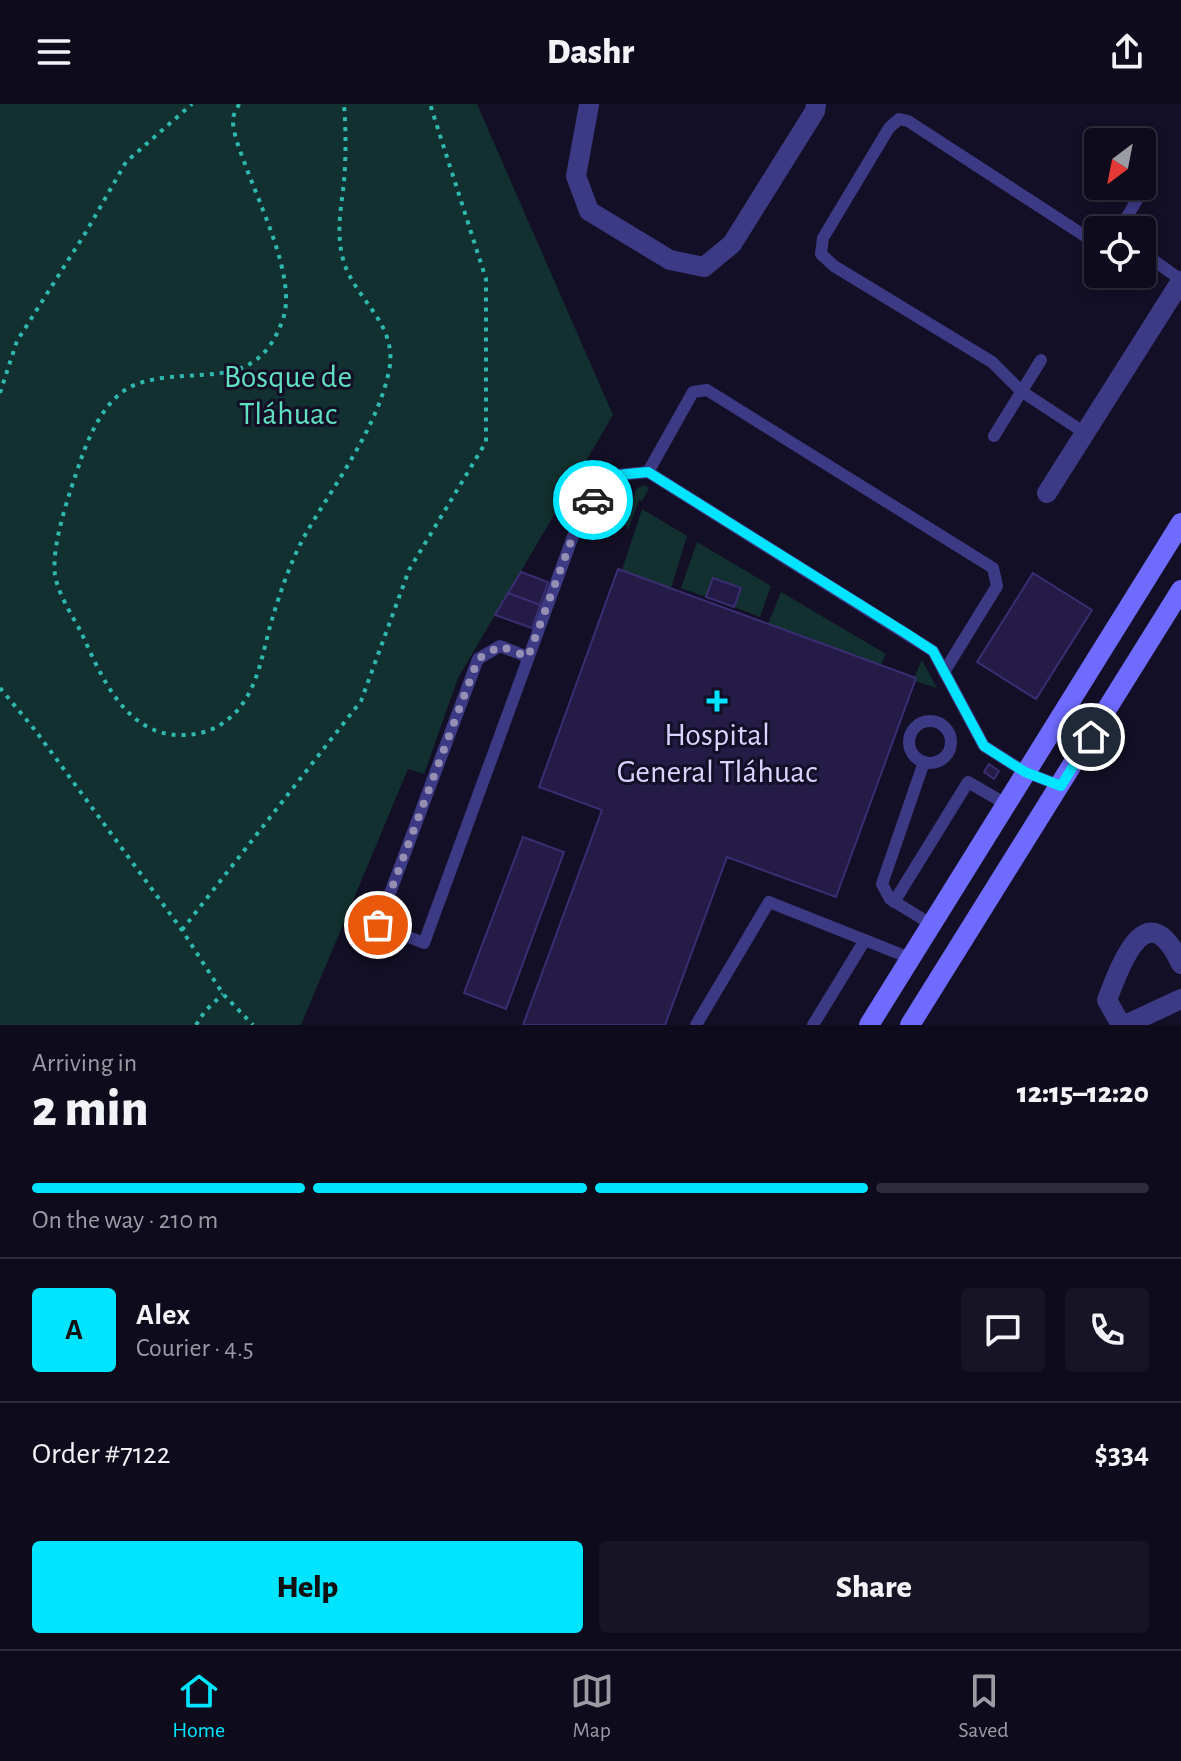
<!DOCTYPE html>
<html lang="en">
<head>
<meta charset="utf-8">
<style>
	:root { --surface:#0e0b1c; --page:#171425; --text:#f1f3f6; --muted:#9b9ba3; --line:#2e2b3b; --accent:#00e5ff }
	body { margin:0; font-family:"Alegreya Sans",sans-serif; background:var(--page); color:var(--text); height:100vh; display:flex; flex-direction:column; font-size:30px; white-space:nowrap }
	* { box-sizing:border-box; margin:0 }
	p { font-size:26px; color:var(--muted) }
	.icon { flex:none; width:44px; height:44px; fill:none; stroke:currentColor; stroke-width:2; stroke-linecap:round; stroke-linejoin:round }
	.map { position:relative; height:921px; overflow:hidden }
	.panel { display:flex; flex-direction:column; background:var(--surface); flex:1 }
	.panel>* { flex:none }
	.needle { width:52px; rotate:212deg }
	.controls { position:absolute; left:1084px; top:24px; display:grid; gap:16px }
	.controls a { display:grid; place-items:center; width:72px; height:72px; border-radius:8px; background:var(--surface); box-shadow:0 4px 12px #0003,0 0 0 2px var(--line); font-size:40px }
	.pin { position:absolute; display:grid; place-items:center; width:68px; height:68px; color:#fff; margin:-34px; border:4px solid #fff; border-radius:50%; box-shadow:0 2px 8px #0007 }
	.courier { position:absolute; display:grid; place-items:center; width:80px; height:80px; margin:-40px; border:6px solid #00e5ff; border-radius:50%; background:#fff; color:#222; box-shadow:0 2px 10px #0007 }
	.summary em { font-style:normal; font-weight:800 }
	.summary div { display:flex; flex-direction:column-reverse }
	.summary { display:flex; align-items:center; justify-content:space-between; height:136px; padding:0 32px }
	h1 { font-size:52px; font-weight:800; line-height:60px }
	.bar { display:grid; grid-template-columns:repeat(4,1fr); gap:12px 8px; align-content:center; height:96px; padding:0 32px }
	.bar i { height:10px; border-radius:6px; background:var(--line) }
	.bar .selected { background:var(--accent) }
	.bar p { grid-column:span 4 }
	.line { display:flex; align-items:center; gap:20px; padding:0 32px; border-top:2px solid var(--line) }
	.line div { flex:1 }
	.round { display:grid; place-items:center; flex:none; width:84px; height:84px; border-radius:8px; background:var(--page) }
	.action { display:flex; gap:16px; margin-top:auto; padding:16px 32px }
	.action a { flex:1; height:92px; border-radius:8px; background:var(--accent); color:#111; font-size:32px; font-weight:800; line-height:92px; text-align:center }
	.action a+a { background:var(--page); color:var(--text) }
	header { display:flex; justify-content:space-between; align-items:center; height:104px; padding:0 32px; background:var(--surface); font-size:36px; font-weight:800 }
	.dock { display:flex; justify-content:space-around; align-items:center; height:112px; border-top:2px solid var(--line); background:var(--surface); font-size:22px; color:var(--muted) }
	.dock a { display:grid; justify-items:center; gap:4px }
	.dock .selected { color:var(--accent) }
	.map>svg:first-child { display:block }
	.green { fill:#12302f }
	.building { fill:#241b47; stroke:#3b2d73; stroke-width:2 }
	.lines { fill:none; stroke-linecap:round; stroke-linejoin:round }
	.path { stroke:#2fb8b0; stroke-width:4; stroke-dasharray:4 6; stroke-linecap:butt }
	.service { stroke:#3d3a85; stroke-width:12 }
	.minor { stroke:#3d3a85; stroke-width:20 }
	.secondary { stroke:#6f6bff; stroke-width:20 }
	.done { stroke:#948fb3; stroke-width:8; stroke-dasharray:0 14.4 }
	.route { stroke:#00e5ff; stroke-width:10 }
	.poi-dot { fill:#00e5ff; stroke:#130f26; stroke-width:3 }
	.labels { text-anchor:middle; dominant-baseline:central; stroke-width:6; stroke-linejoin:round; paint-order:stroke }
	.park-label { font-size:32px; fill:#5fe0c0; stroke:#130f26 }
	.poi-label { font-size:32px; fill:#d9d4ff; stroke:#130f26 }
</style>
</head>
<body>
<header><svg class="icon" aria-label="menu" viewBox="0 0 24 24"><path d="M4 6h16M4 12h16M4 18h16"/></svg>Dashr<svg class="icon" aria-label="share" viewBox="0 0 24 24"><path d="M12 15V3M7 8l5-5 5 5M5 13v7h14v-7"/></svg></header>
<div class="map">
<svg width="1181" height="921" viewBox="0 0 1181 921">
	<rect width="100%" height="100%" fill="#130f26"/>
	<g class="green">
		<path d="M0,0H477L613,311L458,574L424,670L408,665L301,921H0Z"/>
		<path d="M644,381L649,384L642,397L639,396L628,427L624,416L637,384Z"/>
		<path d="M642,405L687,432L671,484L622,466Z"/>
		<path d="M697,438L771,482L760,513L734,503L740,484L714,474L706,493L681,484Z"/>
		<path d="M781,488L886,550L881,561L768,520Z"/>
		<path d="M922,556L937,584L915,577L914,574Z"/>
	</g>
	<g class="building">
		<path d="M618,465L916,574L836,793L727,753L665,921H523L602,706L539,683Z"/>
		<path d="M521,468L548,478L540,501L508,489Z"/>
		<path d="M1033,469L1092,506L1036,595L977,558Z"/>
		<path d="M713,474L741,484L734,503L706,493Z"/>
		<path d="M508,489L540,501L532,524L495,511Z"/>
		<path d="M989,660L999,667L994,675L984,668Z"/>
		<path d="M523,733L564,748L506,905L464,889Z"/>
	</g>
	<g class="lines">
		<g class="path">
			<path d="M239,0C237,5 234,9 233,14C232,27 240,47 245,60C259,100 297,175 283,215C260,280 217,267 162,274C149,276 136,279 125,286C102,302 89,332 80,358C70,388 51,440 55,471C58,490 72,511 81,528C101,572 126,633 183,631C196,631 209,628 220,621C258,598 261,551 273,512C281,486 291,457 304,433C334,380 376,327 389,267C399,219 354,196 343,155C336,129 341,104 344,78C346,52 346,26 344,0"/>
			<path d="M0,289L17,237L86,128L126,58L192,0"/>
			<path d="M0,584L35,626L182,826L223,890L253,921"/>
			<path d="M182,826L361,597L409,466L486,338V175L430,0"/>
			<path d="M196,921L205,907L223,890"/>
		</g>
		<g class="service">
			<path d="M1119,126L1140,91"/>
			<path d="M1142,148L1181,176"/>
			<path d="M1093,169L1098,161"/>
			<path d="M1085,329L1021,287L992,258L834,162L821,150L823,134L889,24L899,15L908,17L1091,136L1098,137"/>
			<path d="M994,332L1041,256"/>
			<path d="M648,368L693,288L707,286L993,464L997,482L944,568"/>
			<path d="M528,553L500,542L478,555L378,821L424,839L576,424L607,372L648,368L933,547L984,642L1025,668L1061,682"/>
			<circle cx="930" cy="638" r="21"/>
			<path d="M924,658L882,780L890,795L931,820"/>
			<path d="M894,798L968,678L1006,700"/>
			<path d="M696,921L769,798L910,854"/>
			<path d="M813,921L865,836"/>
		</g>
		<g class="minor">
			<path d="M589,1L576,72L589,107L670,156L704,163L732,140L815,7L816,0"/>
			<path d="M1047,389L1181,177"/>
			<path d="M1121,921L1107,896C1122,857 1147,788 1181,860"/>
			<path d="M1125,921L1181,895"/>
		</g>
		<g class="secondary">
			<path d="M869,921L1181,419"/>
			<path d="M910,921L1181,486"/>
		</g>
	</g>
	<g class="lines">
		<path class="done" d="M378,821L478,555L500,542L528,553L576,424L593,396"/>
		<path class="route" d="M593,396L607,372L648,368L907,530L933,547L984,642L1025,668L1061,682L1091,633"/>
	</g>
	<path class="poi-dot" d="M713 585h8v8h8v8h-8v8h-8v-8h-8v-8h8z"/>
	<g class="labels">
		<g class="park-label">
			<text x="288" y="273">Bosque de<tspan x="288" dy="37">Tláhuac</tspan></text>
		</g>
		<g class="poi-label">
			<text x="717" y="631">Hospital<tspan x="717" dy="37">General Tláhuac</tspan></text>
		</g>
	</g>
</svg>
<div class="controls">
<a><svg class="needle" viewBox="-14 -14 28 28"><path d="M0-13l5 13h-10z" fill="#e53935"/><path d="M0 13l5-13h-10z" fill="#9b9ba3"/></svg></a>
<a><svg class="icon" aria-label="locate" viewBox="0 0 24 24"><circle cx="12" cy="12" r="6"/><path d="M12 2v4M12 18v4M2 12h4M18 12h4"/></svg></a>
</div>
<div class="pin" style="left:378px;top:821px;background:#ea580c"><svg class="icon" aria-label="bag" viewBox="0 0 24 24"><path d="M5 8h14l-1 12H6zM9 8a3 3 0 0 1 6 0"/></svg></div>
<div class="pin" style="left:1091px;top:633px;background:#1f2937"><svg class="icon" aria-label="home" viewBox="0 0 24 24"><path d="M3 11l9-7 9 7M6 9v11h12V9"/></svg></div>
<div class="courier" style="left:593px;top:396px"><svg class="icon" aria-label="car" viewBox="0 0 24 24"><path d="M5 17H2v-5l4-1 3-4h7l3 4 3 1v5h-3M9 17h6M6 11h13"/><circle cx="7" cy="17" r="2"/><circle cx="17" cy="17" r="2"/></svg></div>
</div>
<section class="panel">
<div class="summary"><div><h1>2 min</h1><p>Arriving in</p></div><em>12:15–12:20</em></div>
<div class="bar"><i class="selected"></i><i class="selected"></i><i class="selected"></i><i></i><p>On the way · 210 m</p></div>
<div class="line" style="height:144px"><b class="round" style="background:var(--accent);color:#111">A</b><div><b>Alex</b><p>Courier · 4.5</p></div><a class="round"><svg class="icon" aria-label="chat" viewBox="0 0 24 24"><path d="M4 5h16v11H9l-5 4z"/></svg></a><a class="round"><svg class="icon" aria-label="phone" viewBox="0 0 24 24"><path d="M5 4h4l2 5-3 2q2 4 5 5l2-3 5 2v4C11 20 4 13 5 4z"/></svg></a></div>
<div class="line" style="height:104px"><div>Order #7122</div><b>$334</b></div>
<div class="action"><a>Help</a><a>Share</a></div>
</section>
<nav class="dock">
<a class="selected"><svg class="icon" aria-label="home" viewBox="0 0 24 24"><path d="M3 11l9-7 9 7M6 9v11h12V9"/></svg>Home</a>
<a><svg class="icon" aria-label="map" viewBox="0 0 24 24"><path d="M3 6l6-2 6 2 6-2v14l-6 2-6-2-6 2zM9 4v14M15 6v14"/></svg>Map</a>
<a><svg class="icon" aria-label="saved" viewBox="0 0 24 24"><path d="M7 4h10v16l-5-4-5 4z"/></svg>Saved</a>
</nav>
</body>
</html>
